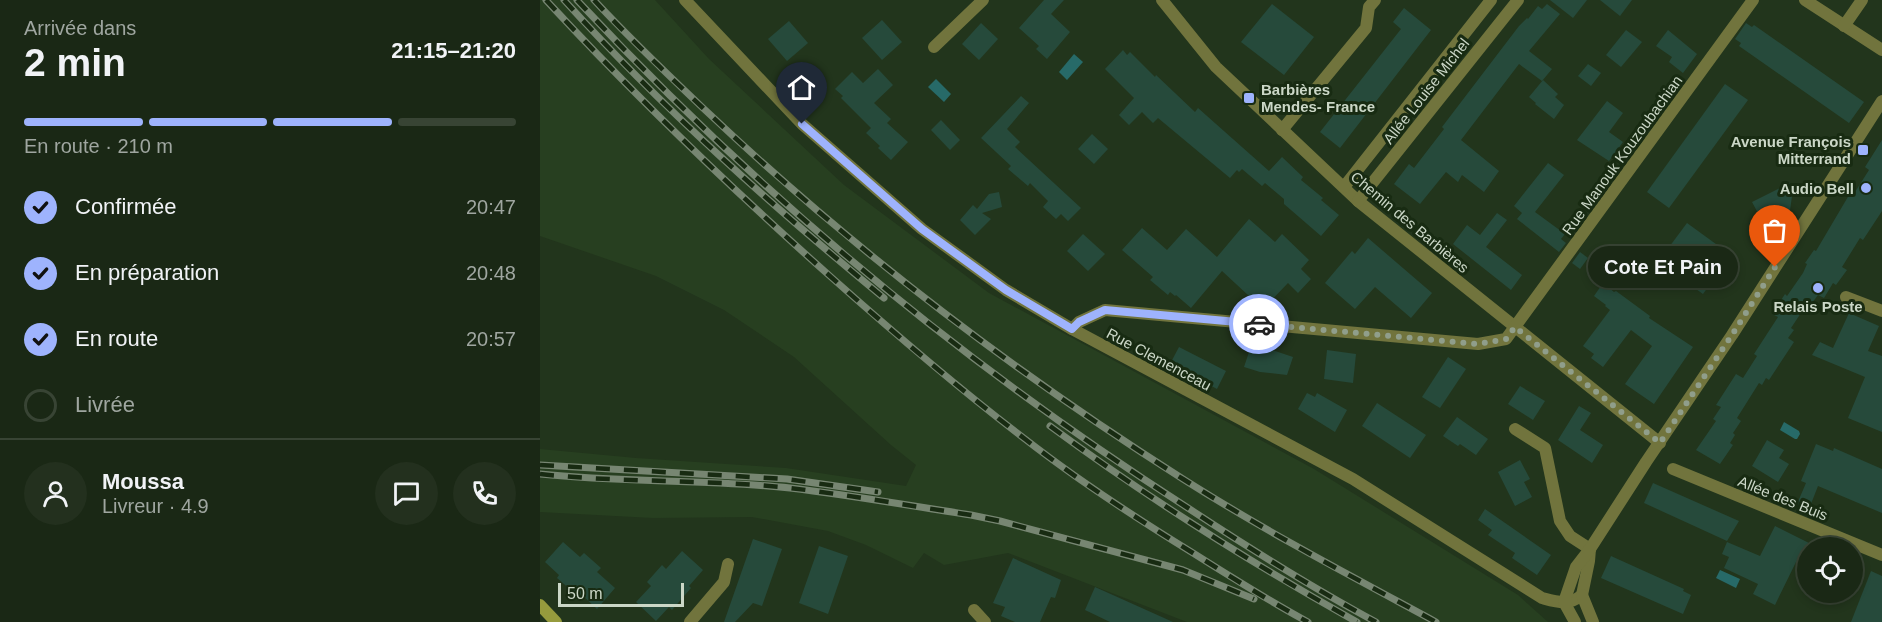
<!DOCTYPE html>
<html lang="fr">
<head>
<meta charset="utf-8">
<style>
	:root { --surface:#1a2815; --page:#23301e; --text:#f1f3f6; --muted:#9fa6a0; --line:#384434; --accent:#9eb3fd }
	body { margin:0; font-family:Arial,sans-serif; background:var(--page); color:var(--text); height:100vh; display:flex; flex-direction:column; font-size:22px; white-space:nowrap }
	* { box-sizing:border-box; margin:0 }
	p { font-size:20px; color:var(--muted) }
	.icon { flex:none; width:33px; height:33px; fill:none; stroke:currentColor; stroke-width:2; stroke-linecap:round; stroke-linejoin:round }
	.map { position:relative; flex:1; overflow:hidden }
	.drawer { display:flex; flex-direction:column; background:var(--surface); width:540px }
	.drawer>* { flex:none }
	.tools { position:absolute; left:1257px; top:537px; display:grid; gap:12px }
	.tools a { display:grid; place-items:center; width:66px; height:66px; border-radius:50%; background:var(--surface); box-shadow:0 3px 9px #0003,0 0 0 2px var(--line); font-size:30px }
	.scale { position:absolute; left:18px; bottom:15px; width:126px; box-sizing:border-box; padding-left:6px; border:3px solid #cbd7c7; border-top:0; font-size:16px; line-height:21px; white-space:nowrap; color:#cbd7c7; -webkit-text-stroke:4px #182b12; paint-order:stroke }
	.pin { position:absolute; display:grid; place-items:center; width:51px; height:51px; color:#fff; margin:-62px -26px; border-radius:50% 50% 50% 0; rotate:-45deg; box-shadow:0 0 6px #0007 }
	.pin .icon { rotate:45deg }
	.courier { position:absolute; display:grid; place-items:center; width:60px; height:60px; margin:-30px; border:4px solid #9eb3fd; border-radius:50%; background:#fff; color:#222; box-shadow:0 2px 8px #0007 }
	.bubble { position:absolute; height:42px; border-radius:21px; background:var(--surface); box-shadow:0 3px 9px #0003,0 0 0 2px var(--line); font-size:20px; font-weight:700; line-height:42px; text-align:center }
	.head em { font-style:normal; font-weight:700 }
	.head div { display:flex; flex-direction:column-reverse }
	.head { display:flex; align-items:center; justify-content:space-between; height:102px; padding:0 24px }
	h1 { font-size:39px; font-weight:700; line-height:45px }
	.bar { display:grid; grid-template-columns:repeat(4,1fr); gap:9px 6px; align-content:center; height:72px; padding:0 24px }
	.bar i { height:8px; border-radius:4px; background:var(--line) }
	.bar .active { background:var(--accent) }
	.bar p { grid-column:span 4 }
	.line { display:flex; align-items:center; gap:15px; padding:0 24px; border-top:2px solid var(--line) }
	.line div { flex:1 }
	.round { display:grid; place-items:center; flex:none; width:63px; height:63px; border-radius:32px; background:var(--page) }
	ol { padding:0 24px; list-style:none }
	li { display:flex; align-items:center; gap:18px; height:66px }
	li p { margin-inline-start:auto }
	li .icon { padding:6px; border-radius:50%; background:var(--accent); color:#111; stroke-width:4 }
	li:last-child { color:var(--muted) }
	li i { width:33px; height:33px; border:3px solid var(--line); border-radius:50% }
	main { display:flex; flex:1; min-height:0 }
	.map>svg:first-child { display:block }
	.built { fill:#273f20 }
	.water { fill:#276a68 }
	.building { fill:#264a3b }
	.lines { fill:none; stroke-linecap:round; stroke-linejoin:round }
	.minor { stroke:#71743d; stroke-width:12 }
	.tertiary { stroke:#71743d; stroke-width:12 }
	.secondary { stroke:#969b3d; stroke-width:12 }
	.rail-casing { stroke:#778672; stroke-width:7 }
	.rail { stroke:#182b12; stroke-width:4.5; stroke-dasharray:14; stroke-linecap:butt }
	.done { stroke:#909e8b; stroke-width:6; stroke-dasharray:0 10.8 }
	.route { stroke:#9eb3fd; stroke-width:8 }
	.poi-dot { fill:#9eb3fd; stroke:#182b12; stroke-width:2 }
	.labels { text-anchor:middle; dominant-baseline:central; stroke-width:6; stroke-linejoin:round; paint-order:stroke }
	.poi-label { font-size:15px; font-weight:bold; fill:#cbd7c7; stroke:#182b12; text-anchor:end }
	.street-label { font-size:15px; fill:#cbd7c7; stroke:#182b12 }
</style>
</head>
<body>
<main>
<section class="drawer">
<div class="head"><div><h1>2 min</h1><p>Arrivée dans</p></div><em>21:15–21:20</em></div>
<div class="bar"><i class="active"></i><i class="active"></i><i class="active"></i><i></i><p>En route · 210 m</p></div>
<ol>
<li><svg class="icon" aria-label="check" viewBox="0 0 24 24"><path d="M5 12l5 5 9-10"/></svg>Confirmée<p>20:47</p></li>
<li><svg class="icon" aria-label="check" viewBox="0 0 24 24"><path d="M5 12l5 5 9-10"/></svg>En préparation<p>20:48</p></li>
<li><svg class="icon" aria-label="check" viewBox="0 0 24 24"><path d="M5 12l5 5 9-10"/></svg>En route<p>20:57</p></li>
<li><i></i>Livrée</li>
</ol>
<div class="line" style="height:108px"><a class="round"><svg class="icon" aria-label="person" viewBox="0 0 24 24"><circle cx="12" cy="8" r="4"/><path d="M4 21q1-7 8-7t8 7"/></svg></a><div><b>Moussa</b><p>Livreur · 4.9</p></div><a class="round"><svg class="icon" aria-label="chat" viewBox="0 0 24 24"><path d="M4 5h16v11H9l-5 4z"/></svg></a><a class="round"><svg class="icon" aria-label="phone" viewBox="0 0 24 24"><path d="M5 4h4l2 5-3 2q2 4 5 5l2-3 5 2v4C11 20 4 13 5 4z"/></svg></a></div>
</section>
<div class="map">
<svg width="1342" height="622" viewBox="0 0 1342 622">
	<rect width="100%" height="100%" fill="#22351c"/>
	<path class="built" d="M0,0H115L169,59L304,185L449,293L774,469L978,595L1008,622H647L468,553L404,565L384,553L373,568L326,545L288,531L212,517L113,518L0,512V449L96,458L246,468L366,486L376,465L351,445L254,357L184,310L116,276L0,236Z"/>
	<g class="water">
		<path d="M534,54L543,62L527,80L519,72Z"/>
		<path d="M396,79L411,94L404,102L388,87Z"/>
		<path d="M1244,422L1259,431L1260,434L1257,439H1255L1240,430Z"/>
		<path d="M1180,570L1200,579L1196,588L1176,578Z"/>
	</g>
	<g class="building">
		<path d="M504,0H524L511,14L530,32L507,59L496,49L499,46L479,28Z"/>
		<path d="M1010,0H1047L1033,18Z"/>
		<path d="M1060,0H1092L1080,16Z"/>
		<path d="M732,4L774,37L744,75L701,42Z"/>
		<path d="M1007,4L1020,14L989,51L1012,69L1002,81L979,64L921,140L959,171L944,192L922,175L918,182L906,172L880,204L854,184L869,164L874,168L904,129L902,127L979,26L987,18L988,19L998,6L1002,9Z"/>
		<path d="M864,8L891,30L800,148L780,132L861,29L853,22Z"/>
		<path d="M342,20L362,42L342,60L322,38Z"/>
		<path d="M249,21L268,43L247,61L228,39Z"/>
		<path d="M441,23L458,39L439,60L422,44Z"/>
		<path d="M1206,23L1212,27L1214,25L1324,102L1309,123L1199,46L1201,43L1195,39Z"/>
		<path d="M1086,30L1102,42L1081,67L1066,55Z"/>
		<path d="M1128,30L1157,54L1143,73L1129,62L1132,57L1116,46Z"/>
		<path d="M583,50L587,55L590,52L615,77L616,75L655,112L658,108L729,171L742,157L763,177L761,180L783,198L781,200L799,215L781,236L744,204V199L725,183L722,186L702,169L699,172L697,170L690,178L618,118L613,123L602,112L589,125L579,115L594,98L565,69Z"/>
		<path d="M1048,64L1061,73L1051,86L1038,76Z"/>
		<path d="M338,69L353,85L334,103L351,119L347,123L368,142L351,160L338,148L340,146L326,133L331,128L301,98L303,96L295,89L312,72L323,83Z"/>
		<path d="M1003,80L1018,94L1015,97L1024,105L1014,119L995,104L996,103L989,97Z"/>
		<path d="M1185,84L1208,100L1129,208L1107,192Z"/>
		<path d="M481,96L489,103L467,129L480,142L475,147L541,208L528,221L521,214L516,219L503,207L508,201L490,183L488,186L468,169L471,166L441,138Z"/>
		<path d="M1067,101L1083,113L1069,132L1083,142L1069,161L1037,140Z"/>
		<path d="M401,120L420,140L410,150L391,130Z"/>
		<path d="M552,134L568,149L554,164L538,149Z"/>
		<path d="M1342,140V211L1323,240L1320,238L1302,267L1307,270L1296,285L1293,283L1284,298L1278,295L1272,303L1269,301L1251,328L1254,330L1248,338L1254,342L1229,380L1226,378L1222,385L1219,383L1197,418L1201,421L1193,433L1195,435L1190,443L1193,445L1180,464L1156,450L1176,421L1173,419L1181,407L1176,405L1196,374L1203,378L1217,356L1214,354L1238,317L1232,314L1245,294L1247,296L1263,273L1267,264L1265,263L1274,250L1276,251L1312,190L1315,192L1329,170L1325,167Z"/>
		<path d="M1008,163L1024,175L995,212L1025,234L1021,239L1026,243L1019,252L977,219L982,213L974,206Z"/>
		<path d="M1250,183L1252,196L1250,211L1227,244L1209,233L1220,217L1212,202Z"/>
		<path d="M459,192L462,207L442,213L451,219L435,235L420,220L433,205L437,209L449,194Z"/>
		<path d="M957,213L967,220L946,247L982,275L971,290L913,244L927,225L940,235Z"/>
		<path d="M709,219L735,242L742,234L769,260L761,269L771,279L758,293L748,283L723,309L682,271L651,308L636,295L635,296L630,292L628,295L610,280L613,277L582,250L602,228L627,250L646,229L677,257Z"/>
		<path d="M1147,223L1191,255L1163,294L1118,262Z"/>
		<path d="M543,234L565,254L548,271L527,251Z"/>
		<path d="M828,238L892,293L871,318L835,287L815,309L785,283L812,251L815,254Z"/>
		<path d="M1040,252L1048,258L1040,269L1032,263Z"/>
		<path d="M1063,283L1074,292L1076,291L1110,316L1109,318L1153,347L1114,404L1085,384L1112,346L1091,330L1063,367L1051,358L1054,354L1043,346L1070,310L1065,306L1066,305L1054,296Z"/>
		<path d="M1309,313L1339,326L1328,351L1342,356V432L1308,418L1325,377L1272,355L1280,342L1293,348Z"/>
		<path d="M712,343L753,357L747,375L720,372L704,367Z"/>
		<path d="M639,347L686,371L677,389L630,364Z"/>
		<path d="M787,350L816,354L813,383L784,379Z"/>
		<path d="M908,357L926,369L900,408L882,397Z"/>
		<path d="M980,386L1005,401L993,420L968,404Z"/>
		<path d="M767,393L775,397L777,393L807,410L795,432L758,409Z"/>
		<path d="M837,403L886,435L870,458L822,426Z"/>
		<path d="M1039,406L1051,413L1040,430L1063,445L1052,463L1018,440Z"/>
		<path d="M917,417L948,439L936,455L920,444L918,446L903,436Z"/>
		<path d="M1227,440L1244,450L1239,458L1249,464L1238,482L1212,466Z"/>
		<path d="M1276,444L1293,451L1294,448L1342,469V513L1278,486L1269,509L1257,504L1266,483L1261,481Z"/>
		<path d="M980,460L990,479L984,482L992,497L975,506L958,472Z"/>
		<path d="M1113,483L1199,521L1187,541L1104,503Z"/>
		<path d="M945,509L1011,555L997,575L972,558L975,553L948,535L952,530L938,520Z"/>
		<path d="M1235,526L1279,548H1268V567L1256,562L1235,605L1213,594L1218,584L1184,568L1189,557L1182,554L1187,542L1220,556Z"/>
		<path d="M213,539L242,549L222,606L213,603L195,622H184Z"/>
		<path d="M23,542L40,557L44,553L61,568L57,572L75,588L57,609L41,594L39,597L17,578L19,575L5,562Z"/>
		<path d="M279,546L308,556L288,614L259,603Z"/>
		<path d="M142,551L163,570L149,586L151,588L132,610L129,607L116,621L96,602L111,586L107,582L122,565L126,569Z"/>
		<path d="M1071,556L1144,589L1143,591L1151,595L1143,614L1061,578Z"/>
		<path d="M473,558L521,580L515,598L511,597L500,622H475L461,616L465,607L453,603Z"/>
		<path d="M1331,571L1342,576V622H1311Z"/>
		<path d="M555,587L633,622H570L545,610Z"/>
	</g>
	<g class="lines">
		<g class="minor">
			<path d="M622,0L676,67L818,201L1120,443"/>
			<path d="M1265,0L1342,50"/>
			<path d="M1304,26L1322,0"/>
			<path d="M394,47L443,0"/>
			<path d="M742,130L826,28L829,7L835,0"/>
			<path d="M804,187L951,0"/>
			<path d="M818,201L978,0"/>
			<path d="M1306,297L1342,311"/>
			<path d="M532,329L539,322L565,310L938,344L966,339L1213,0"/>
			<path d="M975,429L1005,448L1020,521L1030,536L1050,549"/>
			<path d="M1133,469L1342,555"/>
			<path d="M434,610L445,622"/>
			<path d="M150,622L184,582L188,564"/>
		</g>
		<g class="tertiary">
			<path d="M145,0L262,124L382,229L466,290L532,329L813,479L1002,598C1017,602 1029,606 1042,595"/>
			<path d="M1042,595L1049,561L1050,549"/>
			<path d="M1042,595L1053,622"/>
			<path d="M1035,622L1024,602L1036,567L1050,549L1106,462L1192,335L1342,101"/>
		</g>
		<path class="secondary" d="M0,605L16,622"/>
		<defs>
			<g id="rail">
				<path d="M6,0C96,97 192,189 291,277C354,333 418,388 485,439C539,481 596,518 653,553C691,577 729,601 768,622"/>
				<path d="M24,0C122,108 231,205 344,298"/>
				<path d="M37,0C218,194 425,365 648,508C709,548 771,587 836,622"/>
				<path d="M54,0C88,37 126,73 163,108C311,248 471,370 643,479C725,531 811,576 896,622"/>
				<path d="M510,426C608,498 711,563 817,622"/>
				<path d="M0,465L247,479L338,492"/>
				<path d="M0,474C83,483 167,479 250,488C310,495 371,506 431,515L460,521L643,570L714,599"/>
			</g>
		</defs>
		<use href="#rail" class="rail-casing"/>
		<use href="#rail" class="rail"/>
	</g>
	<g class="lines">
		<path class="done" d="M719,324L938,344L966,339L975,327L1120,443L1192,335L1235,267"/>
		<path class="route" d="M262,124L382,229L466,290L532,329L539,322L565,310L719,324"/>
	</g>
	<g class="poi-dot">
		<rect x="703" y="92" width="12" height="12" rx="3"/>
		<rect x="1317" y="144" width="12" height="12" rx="3"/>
		<circle cx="1326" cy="188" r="6"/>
		<circle cx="1278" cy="288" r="6"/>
	</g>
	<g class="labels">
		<g class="poi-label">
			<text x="721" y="89" text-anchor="start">Barbières<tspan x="721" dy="17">Mendes- France</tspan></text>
			<text x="1311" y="141">Avenue François<tspan x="1311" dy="17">Mitterrand</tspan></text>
			<text x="1314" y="188">Audio Bell</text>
			<text x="1278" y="306" text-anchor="middle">Relais Poste</text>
		</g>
		<g class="street-label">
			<text transform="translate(886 91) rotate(-52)">Allée Louise Michel</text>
			<text transform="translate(1082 155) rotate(-54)">Rue Manouk Kouzoubachian</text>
			<text transform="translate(870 222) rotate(40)">Chemin des Barbières</text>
			<text transform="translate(619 359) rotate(28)">Rue Clemenceau</text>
			<text transform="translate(1243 498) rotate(22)">Allée des Buis</text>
		</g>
	</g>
</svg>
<div class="tools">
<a><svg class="icon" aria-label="locate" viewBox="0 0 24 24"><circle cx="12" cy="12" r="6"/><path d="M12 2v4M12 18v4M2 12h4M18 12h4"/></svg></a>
</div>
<div class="scale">50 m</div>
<div class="pin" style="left:1235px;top:267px;background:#ea580c"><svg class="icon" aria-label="bag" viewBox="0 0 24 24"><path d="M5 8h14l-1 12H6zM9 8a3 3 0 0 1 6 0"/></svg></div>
<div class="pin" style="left:262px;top:124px;background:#1f2937"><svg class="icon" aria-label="home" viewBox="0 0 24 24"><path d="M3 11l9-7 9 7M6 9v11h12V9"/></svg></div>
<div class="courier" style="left:719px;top:324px"><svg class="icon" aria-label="car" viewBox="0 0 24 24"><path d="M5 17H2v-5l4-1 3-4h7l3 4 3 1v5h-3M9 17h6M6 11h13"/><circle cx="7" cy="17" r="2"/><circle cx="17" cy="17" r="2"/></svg></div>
<div class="bubble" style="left:1048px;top:246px;width:150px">Cote Et Pain</div>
</div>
</main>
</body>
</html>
